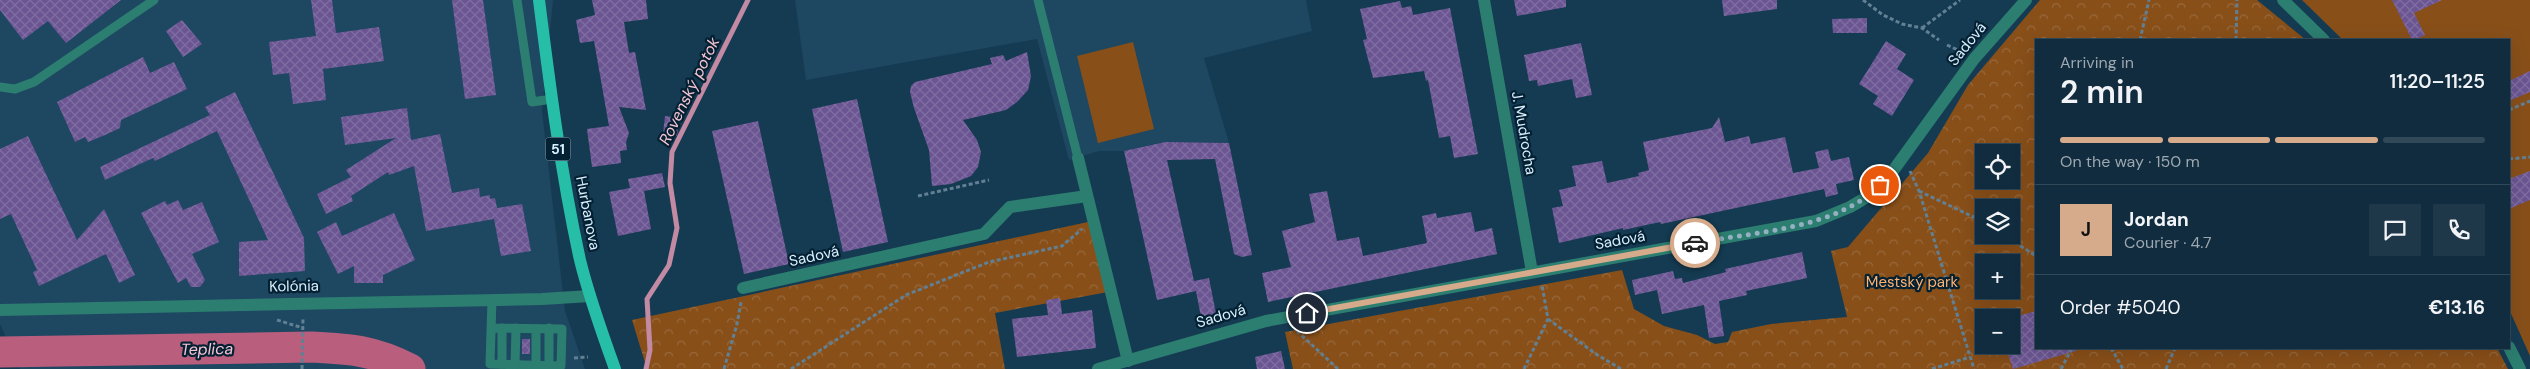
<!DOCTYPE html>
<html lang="en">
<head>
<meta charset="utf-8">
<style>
	:root { --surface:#102c3e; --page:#1e3849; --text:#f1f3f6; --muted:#9ca7b0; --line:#304858; --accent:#d6ab8b }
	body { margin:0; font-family:"DM Sans",sans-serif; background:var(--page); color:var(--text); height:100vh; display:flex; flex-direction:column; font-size:19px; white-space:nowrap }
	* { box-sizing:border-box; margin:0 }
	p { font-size:16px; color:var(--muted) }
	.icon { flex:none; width:28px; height:28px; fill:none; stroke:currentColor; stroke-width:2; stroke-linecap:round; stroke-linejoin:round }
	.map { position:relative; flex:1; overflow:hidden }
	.sheet { position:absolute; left:2035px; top:39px; width:475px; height:310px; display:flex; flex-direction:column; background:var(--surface); border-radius:0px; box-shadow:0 5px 20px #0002,0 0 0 1px var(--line) }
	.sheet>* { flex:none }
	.fabs { position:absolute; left:1975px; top:144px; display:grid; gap:10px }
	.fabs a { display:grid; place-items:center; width:45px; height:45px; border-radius:0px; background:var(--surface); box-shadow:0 5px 20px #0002,0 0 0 1px var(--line); font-size:25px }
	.pin { position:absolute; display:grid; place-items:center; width:42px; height:42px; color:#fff; margin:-21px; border:2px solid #fff; border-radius:50%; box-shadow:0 1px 5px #0007 }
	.courier { position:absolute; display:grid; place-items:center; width:50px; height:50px; margin:-25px; border:4px solid #d6ab8b; border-radius:50%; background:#fff; color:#222; box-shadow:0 1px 6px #0007 }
	.summary em { font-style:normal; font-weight:600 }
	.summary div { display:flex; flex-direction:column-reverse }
	.summary { display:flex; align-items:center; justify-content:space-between; height:85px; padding:0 25px }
	h1 { font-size:32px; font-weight:600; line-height:38px }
	.bar { display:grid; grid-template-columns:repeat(4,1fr); gap:8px 5px; align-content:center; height:60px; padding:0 25px }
	.bar i { height:6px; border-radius:4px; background:var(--line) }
	.bar .active { background:var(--accent) }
	.bar p { grid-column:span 4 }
	.line { display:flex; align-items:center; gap:12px; padding:0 25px; border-top:1px solid var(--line) }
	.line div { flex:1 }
	.round { display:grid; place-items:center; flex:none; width:52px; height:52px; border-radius:0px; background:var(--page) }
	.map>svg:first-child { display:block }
	.built { fill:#1e4762 }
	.green { fill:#884f19 }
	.park { fill:url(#park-crowns); fill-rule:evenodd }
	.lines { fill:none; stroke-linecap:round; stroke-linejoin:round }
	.stream { stroke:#c38aa4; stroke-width:5 }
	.river { stroke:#b95e7d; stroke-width:31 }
	.building { fill:url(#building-cross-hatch) }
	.path { stroke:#618094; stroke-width:3; stroke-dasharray:4 2.5; stroke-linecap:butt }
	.lane { stroke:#2c7e70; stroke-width:9 }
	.street { stroke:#2c7e70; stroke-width:12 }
	.primary { stroke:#27bea8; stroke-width:12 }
	.done { stroke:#95b0c2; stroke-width:5; stroke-dasharray:0 9 }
	.route { stroke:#d6ab8b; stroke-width:6 }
	.labels { text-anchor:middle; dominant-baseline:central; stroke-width:4.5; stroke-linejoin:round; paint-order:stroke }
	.shield { fill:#032133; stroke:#9ab1c1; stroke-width:1 }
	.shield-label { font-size:14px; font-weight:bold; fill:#daeffe }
	.street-label { font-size:15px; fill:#daeffe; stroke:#032133 }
	.park-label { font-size:15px; fill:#ffb170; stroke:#032133 }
	.water-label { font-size:16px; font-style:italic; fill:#f8c5d3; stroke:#032133 }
</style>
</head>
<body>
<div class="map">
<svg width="2530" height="369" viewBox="0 0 2530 369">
	<defs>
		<pattern id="park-crowns" width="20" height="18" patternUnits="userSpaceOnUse" patternTransform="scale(1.25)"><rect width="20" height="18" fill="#884f19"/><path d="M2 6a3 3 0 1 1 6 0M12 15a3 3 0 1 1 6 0" fill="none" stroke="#98693c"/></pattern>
		<pattern id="building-cross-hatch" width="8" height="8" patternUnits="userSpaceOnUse" patternTransform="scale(1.25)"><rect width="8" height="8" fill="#6b5592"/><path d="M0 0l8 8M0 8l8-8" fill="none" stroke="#806ea2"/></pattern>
	</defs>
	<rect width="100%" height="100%" fill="#153b52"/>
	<g class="built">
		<path d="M0,0H553L542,111L565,311L585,369H20L0,324Z"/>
		<path d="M795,0H1306L1312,31L1204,58L1229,143L1163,142L1124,151H1099L1069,160L1037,39L806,80Z"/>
	</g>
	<g class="green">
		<path d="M2302,0H2530V356L2509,309V40H2343Z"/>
		<path d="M1133,42L1154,129L1098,143L1077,56Z"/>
	</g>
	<g class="park">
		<path d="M2040,0H2257L2306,40H2036V348H2497L2508,369H1293L1285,332L1622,270L1634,309L1664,326L1697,335L1715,344L1728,342L1732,332L1771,324L1847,317L1831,251L1848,247L1928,153L1968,85ZM1984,152H2011V180H1984ZM1984,208H2011V235H1984ZM1984,262H2011V290H1984ZM1984,318H2011V345H1984Z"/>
		<path d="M1088,222L1108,292L995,313L1005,369H647L632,320Z"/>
	</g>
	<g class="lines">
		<path class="stream" d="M646,369L650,350L647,299L669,265L677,228L670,183L672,152L748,0"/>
		<path class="river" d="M0,352L311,347C351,349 373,350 410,369"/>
	</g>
	<g class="building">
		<path d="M0,0H121L66,43L48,21L23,40L0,10Z"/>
		<path d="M311,0H332L336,33L379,27L384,61L323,69L326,100L293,104L289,73L273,75L269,42L316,36Z"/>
		<path d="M452,0H483L496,95L465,99Z"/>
		<path d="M592,0H646L648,19L624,22L629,53L635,52L646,110L619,107L629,133L626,142L627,150L620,151L621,163L592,167L587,129L609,126L594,41L580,43L576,20L595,15Z"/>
		<path d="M1514,0H1566V7L1517,16Z"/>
		<path d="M1722,0H1777V9L1724,16Z"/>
		<path d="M2392,0H2442L2414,13L2425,35L2415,40H2412Z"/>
		<path d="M1400,1L1402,8L1411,6L1413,15L1450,8L1478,154L1454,158L1450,136L1439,138L1428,80L1426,81L1424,71L1373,78L1363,40L1367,39L1360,9Z"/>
		<path d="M1867,18V33H1833L1832,19Z"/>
		<path d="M182,20L202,44L183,57L166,31Z"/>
		<path d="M1886,41L1906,54L1897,69L1914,80L1892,116L1873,104L1878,96L1859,84Z"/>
		<path d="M1581,43L1592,95L1576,98L1572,79L1538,86L1537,80L1529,81L1524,55Z"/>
		<path d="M1027,52L1031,76L1028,90L1017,102L1006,110L963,120L977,140L981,152L978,167L971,176L951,184L932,186L929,150L914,108L910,92L911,86L915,82L992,64L990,58L1003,55L1006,61Z"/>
		<path d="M143,57L150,73L174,62L187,89L121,120L120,128L105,135L88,142L85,137L75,142L57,102Z"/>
		<path d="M2530,71V92L2509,101V81Z"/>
		<path d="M235,92L304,238L305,271L239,276V242L268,240L217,131L155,161L153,158L105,180L100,167L210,115L205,107Z"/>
		<path d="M857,99L888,242L843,252L812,109Z"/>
		<path d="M407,108L411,140L440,134L452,193L479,188L480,197L490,195V199L495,198L497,208L522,204L531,251L501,256L494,219L426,231L414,166L389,175L388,172L351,196L353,201L326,214L317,194L351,177L346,170L396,138L345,145L341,117Z"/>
		<path d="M665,116L679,118L677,136L663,134Z"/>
		<path d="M1719,117L1725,142L1749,136L1751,144L1785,137L1793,173L1819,168L1815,152L1828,149L1831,161L1849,157L1854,180L1836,184L1838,194L1826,197L1824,189L1661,224L1660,222L1623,230V228L1559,243L1552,208L1563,206L1559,190L1576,186L1572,166L1602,161L1607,183L1639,176L1638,173L1649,170L1643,142L1712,128Z"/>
		<path d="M758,121L789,264L744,274L712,131Z"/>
		<path d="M28,136L77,240L104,209L135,275L119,283L106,254L39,286L33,272L37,270L11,214L0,219V149Z"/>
		<path d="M1165,142L1229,143L1252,255L1242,257L1234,254L1215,159L1167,160L1194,281L1209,278L1216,314L1201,317L1196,291L1157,300L1124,151Z"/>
		<path d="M2530,171V200L2509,209V179Z"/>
		<path d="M662,173L665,187L644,191L651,229L618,236L609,192L630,188L628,179Z"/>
		<path d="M1327,191L1337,241L1359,237L1363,256L1427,243L1422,216L1436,213L1437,218L1471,212L1475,232L1492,228L1497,254L1268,302L1262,273L1291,267L1282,231L1315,222L1309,194Z"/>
		<path d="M178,200L183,210L202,202L219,242L192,254L205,280L200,287H191L186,278L178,283L141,213L165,201L167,205Z"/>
		<path d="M394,213L415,260L383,275V283H354V266L338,274L317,232L336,222L342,236Z"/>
		<path d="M1802,252L1807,278L1746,291L1747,295L1719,301L1724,336L1709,338L1704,305L1662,314L1657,290L1635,295L1632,280L1673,271L1675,279L1682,278L1683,283L1726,272L1725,269Z"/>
		<path d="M1060,298L1062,314L1092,310L1096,348L1017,357L1012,319L1048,315L1046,300Z"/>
		<path d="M2036,311V348H2076V351L2013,369L2005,345H2011V318Z"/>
		<rect x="522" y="339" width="8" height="15"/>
		<path d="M1281,351L1285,369H1257L1255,357Z"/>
	</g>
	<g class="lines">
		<g class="path">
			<path d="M1863,0L1883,15L1902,24L1922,28L1939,40"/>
			<path d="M1922,28L1960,0"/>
			<path d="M2140,40L2149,0"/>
			<path d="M2236,40L2237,0"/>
			<path d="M1947,45L1962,52"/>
			<path d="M2509,110L2530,101"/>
			<path d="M2509,159L2530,157"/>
			<path d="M1910,171L1919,191L1974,369"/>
			<path d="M1919,191L1984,222"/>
			<path d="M918,196L989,180"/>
			<path d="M2004,235L2036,256"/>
			<path d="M1548,319L1596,354L1621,369"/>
			<path d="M277,320L303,328"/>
			<path d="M1297,331L1338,369"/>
			<path d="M2111,348L2123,369"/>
			<path d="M574,358L588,357"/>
			<path d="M302,369L303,317"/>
			<path d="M724,369L737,324L741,302"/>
			<path d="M791,369L906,295L989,262L1062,246L1082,229"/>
			<path d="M1524,369L1548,319L1542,285"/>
			<path d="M1932,369L1970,357"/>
			<path d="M2061,369L2072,348"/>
			<path d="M2166,369L2175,348"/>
		</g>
		<g class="lane">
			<path d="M517,0L532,102L552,99"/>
			<path d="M1038,0L1078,158"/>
			<path d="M0,87L15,89L34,82L154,0"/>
			<path d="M491,328L562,329L561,366L490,364L492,300"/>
			<path d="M502,364V328"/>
			<path d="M515,365L516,328"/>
			<path d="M536,365V329"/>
			<path d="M549,366V328"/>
		</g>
		<g class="street">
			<path d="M1484,0L1532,272"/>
			<path d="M2283,0L2324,40"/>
			<path d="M1078,158L1128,361"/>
			<path d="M743,288L984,234L1010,207L1087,196"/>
			<path d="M0,310L542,299L590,296"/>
			<path d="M2509,347L2520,369"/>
			<path d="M1098,369L1266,321L1816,221L1850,207L1872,194L1890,175L1974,59L2026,0"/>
		</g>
		<path class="primary" d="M539,0C550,87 561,174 580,260C589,297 602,333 615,369"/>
	</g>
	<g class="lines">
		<path class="done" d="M1695,243C1754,232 1837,229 1880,185"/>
		<path class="route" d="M1307,313L1695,243"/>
	</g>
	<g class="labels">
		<rect class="shield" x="545.5" y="137.5" width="25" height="23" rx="4"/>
		<g class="shield-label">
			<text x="558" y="149">51</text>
		</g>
		<g class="street-label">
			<text transform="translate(1967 44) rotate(-51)">Sadová</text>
			<text transform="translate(1524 133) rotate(80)">J. Mudrocha</text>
			<text transform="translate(588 213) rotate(79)">Hurbanova</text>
			<text transform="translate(1620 240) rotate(-10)">Sadová</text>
			<text transform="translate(814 256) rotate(-12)">Sadová</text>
			<text transform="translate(294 286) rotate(-1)">Kolónia</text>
			<text transform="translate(1221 316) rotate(-16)">Sadová</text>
		</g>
		<g class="park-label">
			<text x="1912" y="282">Mestský park</text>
		</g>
		<g class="water-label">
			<text transform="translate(689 91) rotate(-64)">Rovenský potok</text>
			<text transform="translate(207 349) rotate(-1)">Teplica</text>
		</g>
	</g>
</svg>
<div class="fabs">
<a><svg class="icon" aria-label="locate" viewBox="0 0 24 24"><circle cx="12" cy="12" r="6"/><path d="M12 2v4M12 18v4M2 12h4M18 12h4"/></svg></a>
<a><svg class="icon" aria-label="layers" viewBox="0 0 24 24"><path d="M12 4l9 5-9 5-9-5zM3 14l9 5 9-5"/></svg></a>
<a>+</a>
<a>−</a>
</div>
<div class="pin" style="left:1880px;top:185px;background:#ea580c"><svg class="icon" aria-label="bag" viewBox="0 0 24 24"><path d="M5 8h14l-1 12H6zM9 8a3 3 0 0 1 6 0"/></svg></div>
<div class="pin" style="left:1307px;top:313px;background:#1f2937"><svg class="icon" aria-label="home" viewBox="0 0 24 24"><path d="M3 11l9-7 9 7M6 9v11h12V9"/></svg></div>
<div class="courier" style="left:1695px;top:243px"><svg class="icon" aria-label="car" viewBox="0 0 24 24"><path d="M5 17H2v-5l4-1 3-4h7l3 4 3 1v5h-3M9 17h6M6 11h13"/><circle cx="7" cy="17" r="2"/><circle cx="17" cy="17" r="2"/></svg></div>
<section class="sheet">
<div class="summary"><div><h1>2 min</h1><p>Arriving in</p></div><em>11:20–11:25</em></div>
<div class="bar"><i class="active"></i><i class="active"></i><i class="active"></i><i></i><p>On the way · 150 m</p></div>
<div class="line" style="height:90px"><b class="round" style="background:var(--accent);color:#111">J</b><div><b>Jordan</b><p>Courier · 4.7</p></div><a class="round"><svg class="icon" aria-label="chat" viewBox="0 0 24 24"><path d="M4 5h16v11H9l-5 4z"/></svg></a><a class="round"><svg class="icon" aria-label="phone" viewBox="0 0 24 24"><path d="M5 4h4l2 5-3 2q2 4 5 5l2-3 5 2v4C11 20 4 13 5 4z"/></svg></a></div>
<div class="line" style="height:65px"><div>Order #5040</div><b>€13.16</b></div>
</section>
</div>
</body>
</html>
